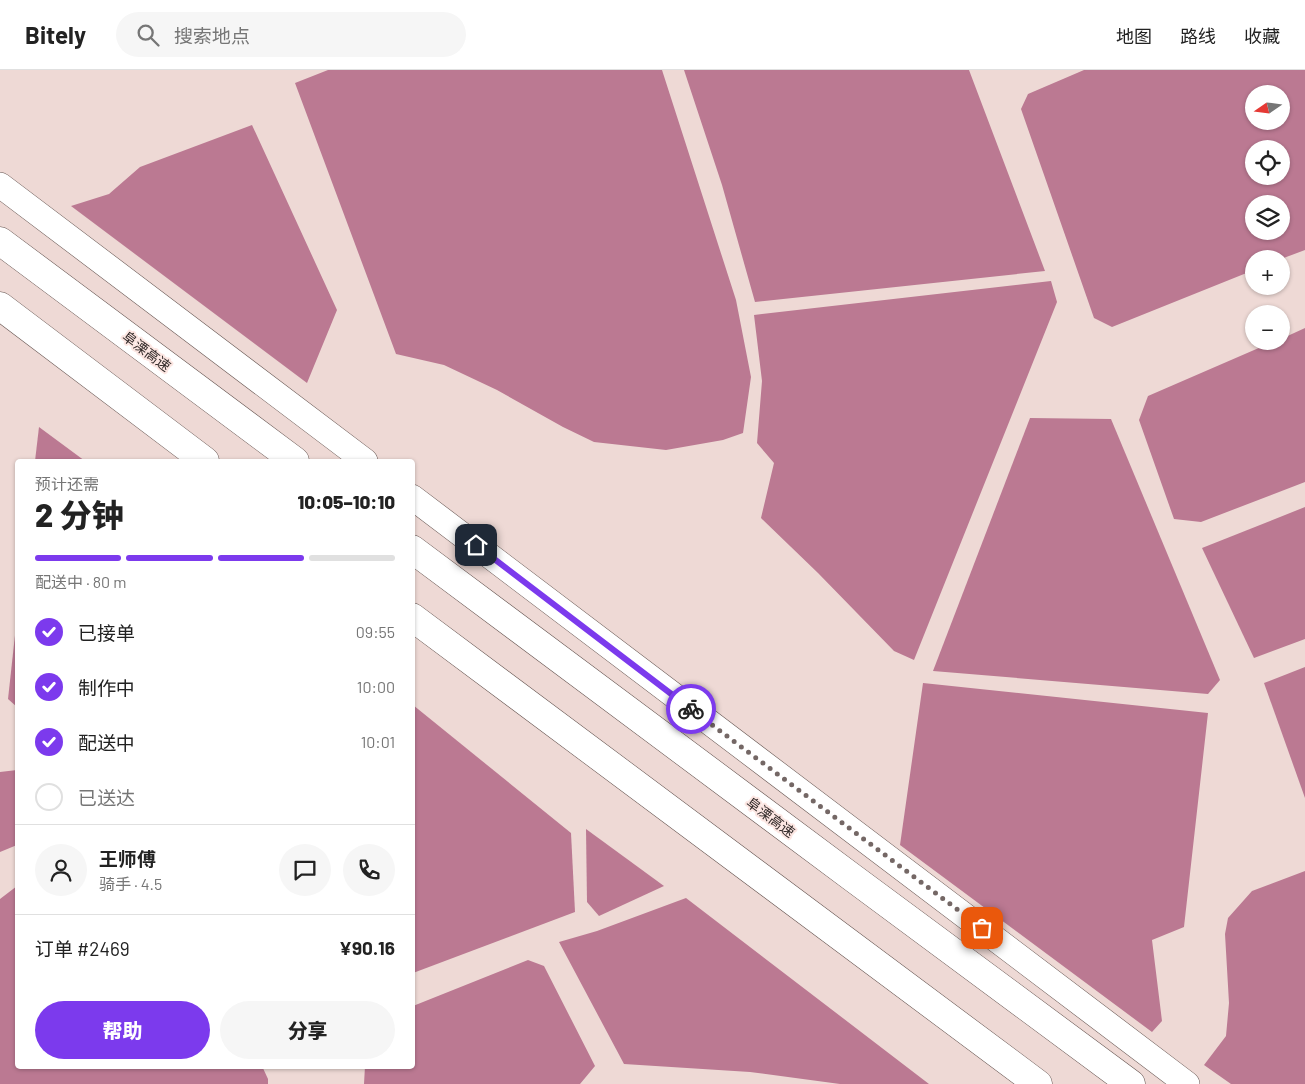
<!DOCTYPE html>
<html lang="zh">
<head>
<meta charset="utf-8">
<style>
	:root { --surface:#fff; --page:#f6f6f6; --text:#222; --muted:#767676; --line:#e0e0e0; --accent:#7c3aed }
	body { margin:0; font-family:Barlow,"Noto Sans SC",sans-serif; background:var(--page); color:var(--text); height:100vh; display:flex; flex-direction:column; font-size:19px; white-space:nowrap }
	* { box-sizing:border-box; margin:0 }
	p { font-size:16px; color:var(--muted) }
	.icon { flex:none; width:28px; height:28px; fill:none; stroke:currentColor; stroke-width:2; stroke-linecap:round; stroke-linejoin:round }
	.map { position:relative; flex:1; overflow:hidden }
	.side { position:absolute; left:15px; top:389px; width:400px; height:610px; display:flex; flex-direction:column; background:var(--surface); border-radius:5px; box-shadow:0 1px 4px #0004 }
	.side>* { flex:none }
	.needle { width:32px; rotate:256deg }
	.controls { position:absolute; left:1245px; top:15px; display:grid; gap:10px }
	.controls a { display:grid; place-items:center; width:45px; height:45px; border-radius:50%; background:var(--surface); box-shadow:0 1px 4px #0004; font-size:25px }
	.pin { position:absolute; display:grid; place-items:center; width:42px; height:42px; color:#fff; margin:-21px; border-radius:10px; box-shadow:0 2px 8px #0006 }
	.courier { position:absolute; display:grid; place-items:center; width:50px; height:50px; margin:-25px; border:4px solid #7c3aed; border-radius:50%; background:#fff; color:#222; box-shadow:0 1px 6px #0007 }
	.headline em { font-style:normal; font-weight:800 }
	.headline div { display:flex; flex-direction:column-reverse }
	.headline { display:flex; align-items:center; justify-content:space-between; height:85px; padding:0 20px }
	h1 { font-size:32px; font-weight:800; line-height:38px }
	.bar { display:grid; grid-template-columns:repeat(4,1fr); gap:8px 5px; align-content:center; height:60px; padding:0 20px }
	.bar i { height:6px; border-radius:4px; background:var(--line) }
	.bar .current { background:var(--accent) }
	.bar p { grid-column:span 4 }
	.line { display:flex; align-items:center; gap:12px; padding:0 20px; border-top:1px solid var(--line) }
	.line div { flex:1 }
	.round { display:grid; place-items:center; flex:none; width:52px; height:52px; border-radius:26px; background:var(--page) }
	ol { padding:0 20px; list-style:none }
	li { display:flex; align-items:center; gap:15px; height:55px }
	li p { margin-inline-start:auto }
	li .icon { padding:5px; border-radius:50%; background:var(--accent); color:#fff; stroke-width:4 }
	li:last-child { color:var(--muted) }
	li i { width:28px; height:28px; border:2px solid var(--line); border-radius:50% }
	.button { display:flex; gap:10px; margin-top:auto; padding:10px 20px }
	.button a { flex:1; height:58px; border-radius:30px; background:var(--accent); color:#fff; font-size:20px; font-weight:800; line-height:58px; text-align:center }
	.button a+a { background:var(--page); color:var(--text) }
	header { display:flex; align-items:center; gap:30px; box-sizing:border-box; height:70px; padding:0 25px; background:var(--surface); border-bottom:1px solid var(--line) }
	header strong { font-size:24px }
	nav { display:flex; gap:28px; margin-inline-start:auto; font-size:18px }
	.search { width:350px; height:45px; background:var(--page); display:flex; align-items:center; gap:12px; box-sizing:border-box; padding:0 18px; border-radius:28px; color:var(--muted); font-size:19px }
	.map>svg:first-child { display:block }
	.water { fill:#bb7992; fill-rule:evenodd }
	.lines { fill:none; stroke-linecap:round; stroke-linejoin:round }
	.minor-casing { stroke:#64534f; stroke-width:26 }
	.motorway-casing { stroke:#64534f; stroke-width:29 }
	.minor { stroke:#fff; stroke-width:25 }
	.motorway { stroke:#fff; stroke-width:28 }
	.done { stroke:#746765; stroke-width:5; stroke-dasharray:0 9 }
	.route { stroke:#7c3aed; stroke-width:6 }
	.labels { text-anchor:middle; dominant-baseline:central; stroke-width:4; stroke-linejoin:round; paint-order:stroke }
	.street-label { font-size:14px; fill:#322a29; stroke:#fce6e2 }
</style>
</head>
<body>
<header>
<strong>Bitely</strong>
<div class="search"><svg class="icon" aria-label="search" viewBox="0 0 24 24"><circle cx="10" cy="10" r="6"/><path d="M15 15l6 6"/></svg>搜索地点</div>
<nav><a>地图</a><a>路线</a><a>收藏</a></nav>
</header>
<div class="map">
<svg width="1305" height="1014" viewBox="0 0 1305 1014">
	<rect width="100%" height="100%" fill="#eed9d5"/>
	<g class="water">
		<path d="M328,0H662L736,230L751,307L743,363L723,370L666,380L594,372L563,357L497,320L444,295L396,284L295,13Z"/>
		<path d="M684,0H969L1045,201L755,232L722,115Z"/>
		<path d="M1084,0H1305V180L1281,189H1254V200L1112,257L1094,248L1021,39L1028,24ZM1254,24H1281V51H1254ZM1254,79H1281V106H1254ZM1254,134H1281V161H1254Z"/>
		<path d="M252,55L337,240L307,313L71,136L109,124L140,97Z"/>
		<path d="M1051,211L1057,232L914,590L894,581L818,503L761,448L774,393L757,373L762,311L754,245Z"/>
		<path d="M1305,258V412L1201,452L1174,449L1139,350L1148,326L1275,271H1281V269Z"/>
		<path d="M1030,348L1111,349L1220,610L1208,624L933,601Z"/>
		<path d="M39,357L85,391H35Z"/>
		<path d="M1305,437V569L1254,588L1202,478Z"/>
		<path d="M17,547L18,637H17L8,629Z"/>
		<path d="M1305,597V728L1264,613Z"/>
		<path d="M923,613L1208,643L1184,857L1152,870L1162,951L1152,962L900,775Z"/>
		<path d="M413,635L571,763L575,842L413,903Z"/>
		<path d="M17,700V775L0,782V702Z"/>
		<path d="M586,759L664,816L599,846L587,832Z"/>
		<path d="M1305,801V1014H1231L1204,995L1226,966L1229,933L1225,864L1228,848L1252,821Z"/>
		<path d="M17,816L18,996H262L268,1009V1014H0V829Z"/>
		<path d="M686,828L929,1014H840L750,1002L624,994L559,872L597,861Z"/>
		<path d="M528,890L544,896L595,996L580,1014H364L365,996H412L413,936Z"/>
	</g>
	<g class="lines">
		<defs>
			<g id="minor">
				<path d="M0,115L365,391"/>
				<path d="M412,427L1187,1014"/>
			</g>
			<g id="motorway">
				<path d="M0,171L295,391"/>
				<path d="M0,236L205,391"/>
				<path d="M412,479L853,808L1131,1014"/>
				<path d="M412,547L1038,1014"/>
			</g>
		</defs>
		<use href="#minor" class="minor-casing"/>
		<use href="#motorway" class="motorway-casing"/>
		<use href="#minor" class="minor"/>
		<use href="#motorway" class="motorway"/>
	</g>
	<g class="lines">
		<path class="done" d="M691,639L982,858"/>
		<path class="route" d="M476,475L691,639"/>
	</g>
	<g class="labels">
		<g class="street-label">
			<text transform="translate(147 281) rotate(37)">阜溧高速</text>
			<text transform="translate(771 747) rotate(37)">阜溧高速</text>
		</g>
	</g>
</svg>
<div class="controls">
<a><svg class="needle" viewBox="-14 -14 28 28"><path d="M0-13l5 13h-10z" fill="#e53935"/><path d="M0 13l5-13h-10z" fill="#767676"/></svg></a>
<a><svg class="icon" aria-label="locate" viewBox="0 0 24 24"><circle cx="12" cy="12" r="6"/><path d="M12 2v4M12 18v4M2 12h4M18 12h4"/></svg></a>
<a><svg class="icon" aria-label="layers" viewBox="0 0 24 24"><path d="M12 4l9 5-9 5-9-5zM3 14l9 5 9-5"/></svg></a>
<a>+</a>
<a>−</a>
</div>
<div class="pin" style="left:982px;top:858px;background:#ea580c"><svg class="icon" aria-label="bag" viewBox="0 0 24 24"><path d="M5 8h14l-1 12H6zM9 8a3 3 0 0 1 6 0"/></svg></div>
<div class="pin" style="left:476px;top:475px;background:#1f2937"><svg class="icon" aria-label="home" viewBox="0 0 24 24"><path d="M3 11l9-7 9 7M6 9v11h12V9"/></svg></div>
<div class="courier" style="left:691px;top:639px"><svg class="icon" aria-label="bike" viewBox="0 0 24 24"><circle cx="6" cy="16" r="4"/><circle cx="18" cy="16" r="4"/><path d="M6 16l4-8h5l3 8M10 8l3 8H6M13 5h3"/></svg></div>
<section class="side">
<div class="headline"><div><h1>2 分钟</h1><p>预计还需</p></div><em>10:05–10:10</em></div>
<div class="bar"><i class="current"></i><i class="current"></i><i class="current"></i><i></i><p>配送中 · 80 m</p></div>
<ol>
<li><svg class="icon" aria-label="check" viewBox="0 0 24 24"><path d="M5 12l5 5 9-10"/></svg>已接单<p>09:55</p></li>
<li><svg class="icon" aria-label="check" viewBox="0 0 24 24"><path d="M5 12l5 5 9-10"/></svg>制作中<p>10:00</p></li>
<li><svg class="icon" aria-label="check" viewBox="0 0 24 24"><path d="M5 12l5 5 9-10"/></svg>配送中<p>10:01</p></li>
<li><i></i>已送达</li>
</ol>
<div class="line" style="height:90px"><a class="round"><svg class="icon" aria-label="person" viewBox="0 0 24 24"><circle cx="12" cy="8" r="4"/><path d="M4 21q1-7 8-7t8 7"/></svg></a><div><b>王师傅</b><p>骑手 · 4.5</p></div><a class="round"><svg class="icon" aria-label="chat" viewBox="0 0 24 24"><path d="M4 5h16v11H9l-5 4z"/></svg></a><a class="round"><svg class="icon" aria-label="phone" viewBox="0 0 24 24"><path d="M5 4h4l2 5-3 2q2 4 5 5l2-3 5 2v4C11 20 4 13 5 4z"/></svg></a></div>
<div class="line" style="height:65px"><div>订单 #2469</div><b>¥90.16</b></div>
<div class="button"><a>帮助</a><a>分享</a></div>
</section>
</div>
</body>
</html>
